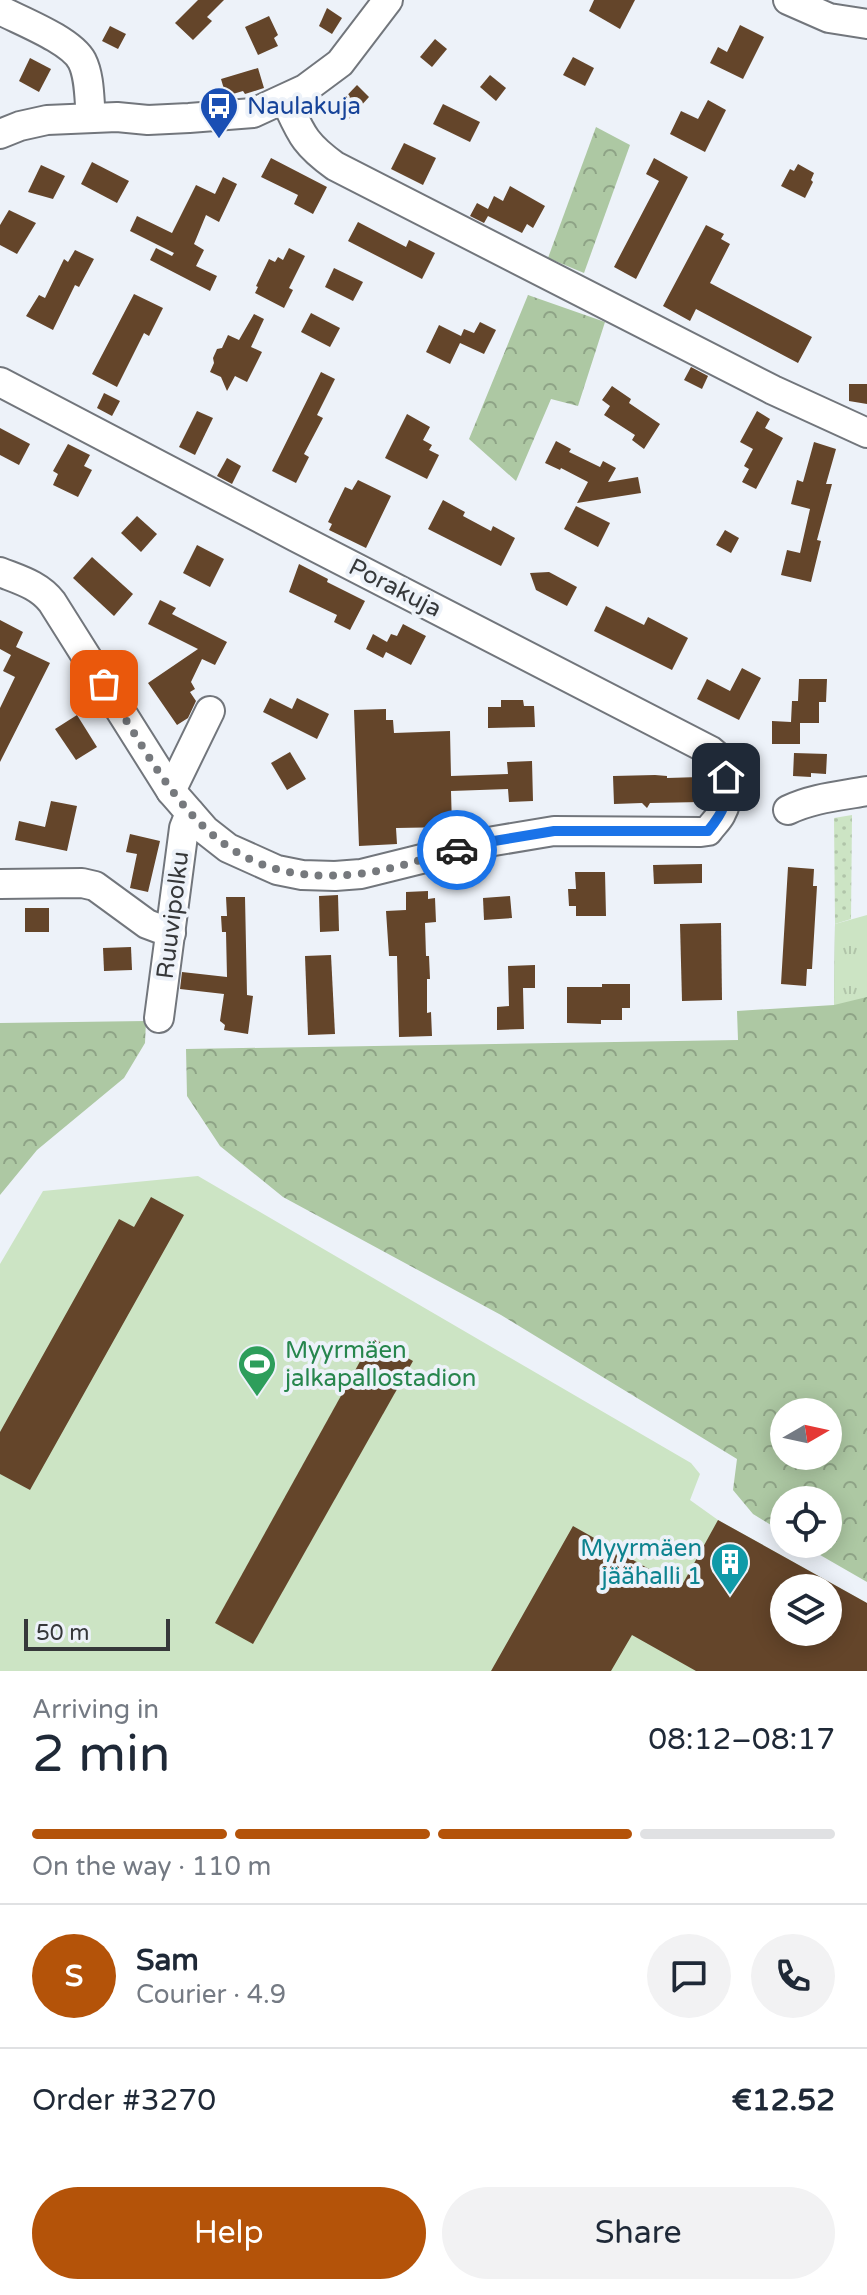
<!DOCTYPE html>
<html lang="en">
<head>
<meta charset="utf-8">
<style>
	:root { --surface:#fff; --page:#f2f2f3; --text:#1f2937; --muted:#747a83; --line:#e0e1e3; --accent:#b45309 }
	body { margin:0; font-family:"Varela Round",sans-serif; background:var(--page); color:var(--text); height:100vh; display:flex; flex-direction:column; font-size:30px; white-space:nowrap }
	* { box-sizing:border-box; margin:0 }
	p { font-size:26px; color:var(--muted) }
	.icon { flex:none; width:44px; height:44px; fill:none; stroke:currentColor; stroke-width:2; stroke-linecap:round; stroke-linejoin:round }
	.map { position:relative; height:1671px; overflow:hidden }
	.sheet { display:flex; flex-direction:column; background:var(--surface); flex:1 }
	.sheet>* { flex:none }
	.needle { width:52px; rotate:81deg }
	.tools { position:absolute; left:770px; top:1398px; display:grid; gap:16px }
	.tools a { display:grid; place-items:center; width:72px; height:72px; border-radius:50%; background:var(--surface); box-shadow:0 4px 20px #0003; font-size:40px }
	.scale { position:absolute; left:24px; bottom:20px; width:146px; box-sizing:border-box; padding-left:8px; border:4px solid #36383a; border-top:0; font-size:22px; line-height:28px; white-space:nowrap; color:#36383a; -webkit-text-stroke:6px #edf2f9; paint-order:stroke }
	.pin { position:absolute; display:grid; place-items:center; width:68px; height:68px; color:#fff; margin:-34px; border-radius:16px; box-shadow:0 4px 12px #0006 }
	.courier { position:absolute; display:grid; place-items:center; width:80px; height:80px; margin:-40px; border:6px solid #1a73e8; border-radius:50%; background:#fff; color:#222; box-shadow:0 2px 10px #0007 }
	.headline em { font-style:normal; font-weight:600 }
	.headline div { display:flex; flex-direction:column-reverse }
	.headline { display:flex; align-items:center; justify-content:space-between; height:136px; padding:0 32px }
	h1 { font-size:52px; font-weight:600; line-height:60px }
	.bar { display:grid; grid-template-columns:repeat(4,1fr); gap:12px 8px; align-content:center; height:96px; padding:0 32px }
	.bar i { height:10px; border-radius:6px; background:var(--line) }
	.bar .selected { background:var(--accent) }
	.bar p { grid-column:span 4 }
	.line { display:flex; align-items:center; gap:20px; padding:0 32px; border-top:2px solid var(--line) }
	.line div { flex:1 }
	.round { display:grid; place-items:center; flex:none; width:84px; height:84px; border-radius:42px; background:var(--page) }
	.action { display:flex; gap:16px; margin-top:auto; padding:16px 32px }
	.action a { flex:1; height:92px; border-radius:48px; background:var(--accent); color:#fff; font-size:32px; font-weight:600; line-height:92px; text-align:center }
	.action a+a { background:var(--page); color:var(--text) }
	.map>svg:first-child { display:block }
	.grass { fill:url(#grass-dots) }
	.forest { fill:url(#forest-crowns); fill-rule:evenodd }
	.park { fill:url(#park-tufts) }
	.garden { fill:#cce4c4; fill-rule:evenodd }
	.building { fill:#64452a; fill-rule:evenodd }
	.lines { fill:none; stroke-linecap:round; stroke-linejoin:round }
	.minor-casing { stroke:#72767c; stroke-width:32 }
	.minor { stroke:#fff; stroke-width:28 }
	.done { stroke:#76797d; stroke-width:8; stroke-dasharray:0 14.4 }
	.route { stroke:#1a73e8; stroke-width:10 }
	.labels { text-anchor:middle; dominant-baseline:central; stroke-width:8; stroke-linejoin:round; paint-order:stroke }
	.transit-label { font-size:24px; fill:#164399; stroke:#edf2f9; text-anchor:start }
	.street-label { font-size:24px; fill:#36383a; stroke:#edf2f9 }
	.leisure-label { font-size:24px; fill:#27864d; stroke:#edf2f9; text-anchor:start }
	.culture-label { font-size:24px; fill:#0d838f; stroke:#edf2f9; text-anchor:end }
</style>
</head>
<body>
<div class="map">
<svg width="867" height="1671" viewBox="0 0 867 1671">
	<defs>
		<pattern id="grass-dots" width="8" height="8" patternUnits="userSpaceOnUse" patternTransform="scale(2)"><rect width="8" height="8" fill="#cce4c4"/><path d="M2 2h.1M6 6h.1" fill="none" stroke="#b0c4a9" stroke-width="1.8" stroke-linecap="round"/></pattern>
		<pattern id="forest-crowns" width="20" height="18" patternUnits="userSpaceOnUse" patternTransform="scale(2)"><rect width="20" height="18" fill="#adc8a3"/><path d="M2 6a3 3 0 1 1 6 0M12 15a3 3 0 1 1 6 0" fill="none" stroke="#8ea386"/></pattern>
		<pattern id="park-tufts" width="24" height="20" patternUnits="userSpaceOnUse" patternTransform="scale(2)"><rect width="24" height="20" fill="#cce4c4"/><path d="M3 7l-1-3M5 7V3M7 7l1-3M15 17l-1-3M17 17v-4M19 17l1-3" fill="none" stroke="#b0c4a9"/></pattern>
	</defs>
	<rect width="100%" height="100%" fill="#edf2f9"/>
	<path class="grass" d="M852,815L851,919L835,924L834,818Z"/>
	<g class="forest">
		<path d="M596,127L630,145L584,273L548,258Z"/>
		<path d="M528,295L605,322L578,406L551,399L516,481L469,439Z"/>
		<path d="M835,924L860,928L867,927V1582L801,1544H828V1500H784V1533L753,1514L733,1490L737,1459L501,1315L283,1197L220,1146L187,1096L186,1049L738,1040L737,1011L834,1005ZM784,1412H828V1456H784Z"/>
		<path d="M146,1021L145,1043L124,1078L37,1150L0,1195V1023Z"/>
	</g>
	<path class="park" d="M867,915V997L834,1005L835,924Z"/>
	<path class="garden" d="M198,1176L691,1463L700,1474L690,1500L718,1520L867,1603V1671H0V1264L43,1191ZM784,1588H828V1632H784Z"/>
	<g class="building">
		<path d="M198,0H224L207,17L212,21L193,40L175,23Z"/>
		<path d="M594,0H635L620,29L589,11Z"/>
		<path d="M327,8L342,18L332,34L319,26Z"/>
		<path d="M269,16L278,35L274,38L278,46L258,55L245,27Z"/>
		<path d="M740,25L764,37L743,79L710,63L718,47L727,52Z"/>
		<path d="M110,26L126,34L118,49L102,41Z"/>
		<path d="M435,39L447,49L432,67L420,57Z"/>
		<path d="M573,57L594,68L585,86L563,75Z"/>
		<path d="M30,58L51,69L39,92L19,81Z"/>
		<path d="M258,68L264,88L245,94L243,91L226,96L221,79Z"/>
		<path d="M490,75L506,88L496,101L480,87Z"/>
		<path d="M357,85L369,97L348,120L335,108Z"/>
		<path d="M708,100L726,110L705,152L670,134L681,111L698,119Z"/>
		<path d="M443,104L480,122L470,142L433,124Z"/>
		<path d="M404,143L436,158L423,185L391,169Z"/>
		<path d="M271,158L327,187L313,214L294,204L298,195L261,177Z"/>
		<path d="M654,158L688,177L636,279L614,267L659,181L646,174Z"/>
		<path d="M92,162L129,181L117,203L81,184Z"/>
		<path d="M798,164L814,173L811,180L813,182L805,198L781,186L790,169L794,171Z"/>
		<path d="M41,165L65,176L53,199L28,192Z"/>
		<path d="M223,177L237,184L219,222L206,215L194,244L204,250L196,266L217,276L210,291L150,260L156,248L172,256L174,253L130,231L137,216L172,233L196,185L215,194Z"/>
		<path d="M510,186L545,206L533,228L527,224L522,233L488,216L484,223L470,216L477,203L488,209L494,196L503,201Z"/>
		<path d="M9,210L36,223L17,254L0,245V225Z"/>
		<path d="M358,222L406,247L409,240L435,253L422,279L348,241Z"/>
		<path d="M706,225L724,234L721,239L730,244L710,283L812,337L798,363L696,309L690,321L663,306Z"/>
		<path d="M289,248L305,256L289,288L293,290L284,308L255,293L258,287L256,286L269,259L275,262L278,257L283,260Z"/>
		<path d="M75,250L94,259L79,287L75,285L53,330L26,316L39,295L45,298L64,259L68,262Z"/>
		<path d="M334,268L363,282L353,301L325,287Z"/>
		<path d="M134,294L163,308L149,336L144,333L117,387L92,374Z"/>
		<path d="M311,313L340,328L330,347L301,332Z"/>
		<path d="M254,314L264,319L251,347L262,352L247,382L235,376L227,391L221,377L210,372L214,363L213,358L217,349L222,348L228,335L239,340Z"/>
		<path d="M480,322L496,330L484,354L460,343L450,364L426,352L439,325L461,336L464,329L474,333Z"/>
		<path d="M691,367L708,376L702,389L684,380Z"/>
		<path d="M321,372L335,379L317,415L323,418L304,454L309,457L296,483L272,471Z"/>
		<path d="M849,384H867V404L849,401Z"/>
		<path d="M612,386L631,399L629,403L660,424L644,449L632,440L635,435L604,415L610,406L602,400Z"/>
		<path d="M104,393L120,401L112,416L97,408Z"/>
		<path d="M197,411L213,418L195,455L179,447Z"/>
		<path d="M757,411L770,419L765,428L783,438L756,489L742,482L749,469L744,466L753,449L740,442Z"/>
		<path d="M407,414L430,427L423,440L432,445L429,450L439,455L427,479L385,458Z"/>
		<path d="M0,428L30,444L19,465L0,455Z"/>
		<path d="M556,441L571,449L569,452L600,467L603,461L616,468L608,482L638,477L641,493L577,503L588,482L561,468L560,470L545,463Z"/>
		<path d="M814,442L836,449L826,484H832L817,540L821,541L811,582L781,575L787,550L800,553L810,509L791,504L797,480L803,482Z"/>
		<path d="M68,444L90,455L84,466L92,470L78,497L53,485L58,474L53,471Z"/>
		<path d="M227,458L241,466L232,484L217,476Z"/>
		<path d="M358,480L391,496L366,548L329,530L332,524L328,522L345,487L352,490Z"/>
		<path d="M443,500L465,512L463,516L491,531L493,526L515,538L501,566L428,529Z"/>
		<path d="M576,506L610,523L598,547L564,529Z"/>
		<path d="M137,516L157,534L141,552L121,533Z"/>
		<path d="M725,530L739,538L731,553L716,545Z"/>
		<path d="M197,545L224,559L210,587L183,573Z"/>
		<path d="M92,557L133,594L114,616L73,578Z"/>
		<path d="M299,564L328,579L327,582L365,601L350,630L334,622L337,615L289,592Z"/>
		<path d="M549,572L577,587L567,606L536,590L530,573Z"/>
		<path d="M160,600L176,608L172,614L227,642L215,665L202,659L191,682L195,689L190,692L196,701L188,718L177,725L148,683L198,649L148,624Z"/>
		<path d="M606,606L644,625L648,617L688,638L672,670L594,631Z"/>
		<path d="M0,620L23,632L16,647L50,663L0,762V708L15,677L3,671L11,655L0,649Z"/>
		<path d="M403,624L426,636L411,665L386,652L383,658L366,649L373,634L387,642L391,634L397,636Z"/>
		<path d="M742,668L761,678L739,720L697,699L707,679L730,691Z"/>
		<path d="M799,679H827L826,702H819V723H800V744H772V721L791,722L792,701H798Z"/>
		<path d="M270,698L292,709L297,698L329,714L317,739L263,712Z"/>
		<path d="M501,700H523L524,706H534L535,727L488,728V707H501Z"/>
		<path d="M386,709V720H393L394,733L450,731L451,776L508,774L507,762L532,761L533,801L509,802L508,789L451,791L452,827L396,828L397,844L359,846L354,710Z"/>
		<path d="M77,715L97,747L76,760L55,729Z"/>
		<path d="M290,752L306,779L287,790L271,763Z"/>
		<path d="M794,753L827,754L826,774L811,773V777L793,776Z"/>
		<path d="M655,775L667,776V778L700,777L701,802L650,803L647,808L642,803L614,804L613,776Z"/>
		<path d="M51,801L77,806L67,851L15,840L19,821L45,827Z"/>
		<path d="M130,834L160,841L148,892L130,888L137,854L126,852Z"/>
		<path d="M702,864V883L654,884L653,865Z"/>
		<path d="M788,867L814,869L813,886H817L812,969H807L806,986L781,984Z"/>
		<path d="M575,872H605L606,916H576V906H569L568,889H576Z"/>
		<path d="M428,891V899L435,898L436,922L425,923L426,956H429L430,979H427V1013L431,1012L432,1036L399,1037L397,956H389L386,911L406,910V892Z"/>
		<path d="M338,895L339,931L320,932L319,896Z"/>
		<path d="M510,896L512,918L484,920L483,898Z"/>
		<path d="M226,897H245L247,995L253,996L248,1034L224,1030L225,1025L220,1021L224,994L180,989L182,972L227,977L226,932H222L221,916H227Z"/>
		<rect x="25" y="908" width="24" height="24"/>
		<path d="M721,923L722,1000L682,1001L680,924Z"/>
		<path d="M131,947L132,970L104,971L103,948Z"/>
		<path d="M331,955L335,1034L308,1035L305,956Z"/>
		<path d="M535,965V988H523L524,1029L497,1030V1007L509,1006L508,966Z"/>
		<path d="M602,984H630V1008H622V1020H601V1024L567,1023V987H602Z"/>
		<path d="M151,1197L184,1215L30,1490L0,1474V1432L119,1219L134,1227Z"/>
		<path d="M373,1338L413,1361L253,1644L215,1623Z"/>
		<path d="M718,1520L867,1603V1671H696L632,1635L611,1671H491L573,1526L681,1587ZM784,1588H828V1632H784Z"/>
	</g>
	<g class="lines">
		<defs>
			<g id="minor">
				<path d="M788,0L829,18L867,24"/>
				<path d="M0,10C21,21 71,40 82,61C90,77 89,99 91,118"/>
				<path d="M285,99C301,133 303,143 335,166L773,390L867,433"/>
				<path d="M0,134L20,126L47,120L117,117L148,120L189,118L253,113L305,89L340,63L388,0"/>
				<path d="M0,382L296,537L711,751C729,764 731,796 721,814C718,820 712,825 708,831L701,832L554,831L494,841L361,874L335,876L302,875L277,870L228,848L205,830L171,791L52,602C39,585 20,580 0,572"/>
				<path d="M171,791L210,711"/>
				<path d="M788,810C813,798 840,796 867,791"/>
				<path d="M0,884L82,883L95,886L147,924L171,933"/>
				<path d="M159,1018L184,828L190,813"/>
			</g>
		</defs>
		<use href="#minor" class="minor-casing"/>
		<use href="#minor" class="minor"/>
	</g>
	<g class="lines">
		<path class="done" d="M104,684C169,788 213,890 357,874C390,871 424,858 457,850"/>
		<path class="route" d="M457,850L494,841L554,831H708C725,810 727,803 726,777"/>
	</g>
	<defs>
		<symbol id="bus-pin" viewBox="-11 -11 22 30"><path d="M0 17L-7.5 6A9.5 9.5 0 1 1 7.5 6Z" fill="#1a4fb4" stroke="#edf2f9"/><path d="M-5-6H5V4H4V6H2V4H-2V6H-4V4H-5ZM-3.5-4V0h7V-4ZM-3.5 1.2v1.5H-2V1.2ZM2 1.2v1.5H3.5V1.2Z" fill="#fff"/></symbol>
		<symbol id="stadium-pin" viewBox="-11 -11 22 30"><path d="M0 17L-7.5 6A9.5 9.5 0 1 1 7.5 6Z" fill="#2e9e5b" stroke="#edf2f9"/><path d="M0-5a6.5 5 0 1 0 0 10a6.5 5 0 1 0 0-10ZM-3.5-1.8h7v3.6h-7Z" fill="#fff"/></symbol>
		<symbol id="building-pin" viewBox="-11 -11 22 30"><path d="M0 17L-7.5 6A9.5 9.5 0 1 1 7.5 6Z" fill="#0f9aa8" stroke="#edf2f9"/><path d="M-4-6H4V6H1V3H-1V6H-4ZM-2.5-4.3h1.7v1.8h-1.7ZM.8-4.3h1.7v1.8H.8ZM-2.5-1h1.7V.8h-1.7ZM.8-1h1.7V.8H.8Z" fill="#fff"/></symbol>
	</defs>
	<g fill-rule="evenodd">
		<use href="#bus-pin" x="197" y="84" width="44" height="60"/>
		<use href="#stadium-pin" x="235" y="1342" width="44" height="60"/>
		<use href="#building-pin" x="708" y="1540" width="44" height="60"/>
	</g>
	<g class="labels">
		<g class="transit-label">
			<text x="247" y="106">Naulakuja</text>
		</g>
		<g class="street-label">
			<text transform="translate(395 588) rotate(27)">Porakuja</text>
			<text transform="translate(173 915) rotate(-83)">Ruuvipolku</text>
		</g>
		<g class="leisure-label">
			<text x="285" y="1350">Myyrmäen<tspan x="285" dy="28">jalkapallostadion</tspan></text>
		</g>
		<g class="culture-label">
			<text x="702" y="1548">Myyrmäen<tspan x="702" dy="28">jäähalli 1</tspan></text>
		</g>
	</g>
</svg>
<div class="tools">
<a><svg class="needle" viewBox="-14 -14 28 28"><path d="M0-13l5 13h-10z" fill="#e53935"/><path d="M0 13l5-13h-10z" fill="#747a83"/></svg></a>
<a><svg class="icon" aria-label="locate" viewBox="0 0 24 24"><circle cx="12" cy="12" r="6"/><path d="M12 2v4M12 18v4M2 12h4M18 12h4"/></svg></a>
<a><svg class="icon" aria-label="layers" viewBox="0 0 24 24"><path d="M12 4l9 5-9 5-9-5zM3 14l9 5 9-5"/></svg></a>
</div>
<div class="scale">50 m</div>
<div class="pin" style="left:104px;top:684px;background:#ea580c"><svg class="icon" aria-label="bag" viewBox="0 0 24 24"><path d="M5 8h14l-1 12H6zM9 8a3 3 0 0 1 6 0"/></svg></div>
<div class="pin" style="left:726px;top:777px;background:#1f2937"><svg class="icon" aria-label="home" viewBox="0 0 24 24"><path d="M3 11l9-7 9 7M6 9v11h12V9"/></svg></div>
<div class="courier" style="left:457px;top:850px"><svg class="icon" aria-label="car" viewBox="0 0 24 24"><path d="M5 17H2v-5l4-1 3-4h7l3 4 3 1v5h-3M9 17h6M6 11h13"/><circle cx="7" cy="17" r="2"/><circle cx="17" cy="17" r="2"/></svg></div>
</div>
<section class="sheet">
<div class="headline"><div><h1>2 min</h1><p>Arriving in</p></div><em>08:12–08:17</em></div>
<div class="bar"><i class="selected"></i><i class="selected"></i><i class="selected"></i><i></i><p>On the way · 110 m</p></div>
<div class="line" style="height:144px"><b class="round" style="background:var(--accent);color:#fff">S</b><div><b>Sam</b><p>Courier · 4.9</p></div><a class="round"><svg class="icon" aria-label="chat" viewBox="0 0 24 24"><path d="M4 5h16v11H9l-5 4z"/></svg></a><a class="round"><svg class="icon" aria-label="phone" viewBox="0 0 24 24"><path d="M5 4h4l2 5-3 2q2 4 5 5l2-3 5 2v4C11 20 4 13 5 4z"/></svg></a></div>
<div class="line" style="height:104px"><div>Order #3270</div><b>€12.52</b></div>
<div class="action"><a>Help</a><a>Share</a></div>
</section>
</body>
</html>
